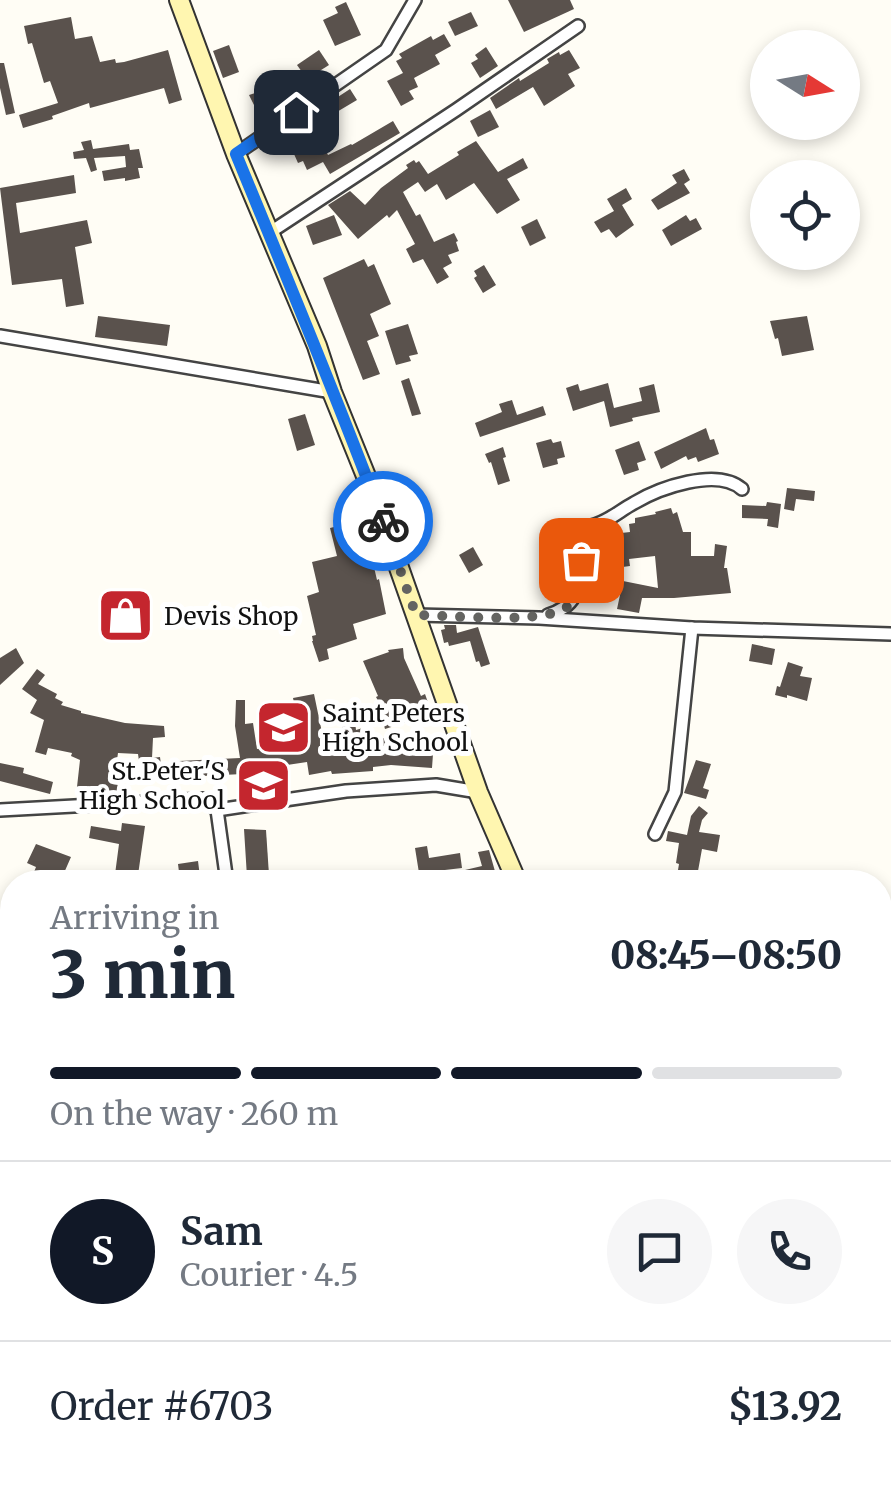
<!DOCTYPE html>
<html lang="en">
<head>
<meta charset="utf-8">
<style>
	:root { --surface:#fff; --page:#f6f6f7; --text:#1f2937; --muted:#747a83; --line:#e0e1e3; --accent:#111827 }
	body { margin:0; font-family:Merriweather,serif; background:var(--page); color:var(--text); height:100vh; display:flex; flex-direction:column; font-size:38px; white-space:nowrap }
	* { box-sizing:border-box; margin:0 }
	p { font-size:32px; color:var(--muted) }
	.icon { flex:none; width:55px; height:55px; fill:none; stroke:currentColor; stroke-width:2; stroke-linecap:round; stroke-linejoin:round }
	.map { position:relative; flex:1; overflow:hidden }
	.sheet { position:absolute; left:0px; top:870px; width:892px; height:622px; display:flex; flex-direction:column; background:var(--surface); border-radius:40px 40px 0 0; box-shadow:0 5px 15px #0003 }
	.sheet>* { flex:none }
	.needle { width:65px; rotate:101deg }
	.buttons { position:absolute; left:750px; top:30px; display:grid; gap:20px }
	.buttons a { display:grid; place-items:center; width:110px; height:110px; border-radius:50%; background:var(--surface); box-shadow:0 5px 15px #0003; font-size:50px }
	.pin { position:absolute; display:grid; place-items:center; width:85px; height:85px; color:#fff; margin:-42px; border-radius:20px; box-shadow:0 5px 15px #0006 }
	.courier { position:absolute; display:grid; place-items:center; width:100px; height:100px; margin:-50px; border:8px solid #1a73e8; border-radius:50%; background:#fff; color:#222; box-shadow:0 2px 12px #0007 }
	.overview em { font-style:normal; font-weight:800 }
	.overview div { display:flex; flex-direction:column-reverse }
	.overview { display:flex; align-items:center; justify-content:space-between; height:170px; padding:0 50px }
	h1 { font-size:65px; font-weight:800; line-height:75px }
	.bar { display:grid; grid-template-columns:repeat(4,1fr); gap:15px 10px; align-content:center; height:120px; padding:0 50px }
	.bar i { height:12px; border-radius:8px; background:var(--line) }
	.bar .on { background:var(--accent) }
	.bar p { grid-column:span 4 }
	.line { display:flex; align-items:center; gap:25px; padding:0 50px; border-top:2px solid var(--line) }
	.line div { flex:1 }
	.round { display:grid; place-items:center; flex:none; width:105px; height:105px; border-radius:52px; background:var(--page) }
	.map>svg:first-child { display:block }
	.building { fill:#5a524d }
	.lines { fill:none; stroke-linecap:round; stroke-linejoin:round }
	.street-casing { stroke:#444; stroke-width:16 }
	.secondary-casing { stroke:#333; stroke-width:22 }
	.street { stroke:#fff; stroke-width:11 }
	.secondary { stroke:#fff6b0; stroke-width:18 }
	.done { stroke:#646461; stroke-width:10; stroke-dasharray:0 18 }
	.route { stroke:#1a73e8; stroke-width:12 }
	.labels { text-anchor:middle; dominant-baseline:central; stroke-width:10; stroke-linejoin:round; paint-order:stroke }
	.poi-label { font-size:25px; fill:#111; stroke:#fff; text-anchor:start }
</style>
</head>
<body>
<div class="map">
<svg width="891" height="1491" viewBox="0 0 891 1491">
	<rect width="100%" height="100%" fill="#fffdf5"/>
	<g class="building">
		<path d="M508,0H570L574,9L524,32Z"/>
		<path d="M346,2L361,35L335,46L323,20L338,13L335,7Z"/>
		<path d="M471,12L478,26L455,36L448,22Z"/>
		<path d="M71,17L75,39L92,36L100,62L115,59L116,63L124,62L168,50L182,100L169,104L164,88L90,108L89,103L52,116L53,119L23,128L19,115L58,103L50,81L44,83L32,43L28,44L24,26Z"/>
		<path d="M444,34L451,46L435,55L440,64L414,78L418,87L409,91L414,99L401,106L387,81L403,73L396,61L402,58L399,54L431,36L433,40Z"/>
		<path d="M229,45L239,72L223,78L213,51Z"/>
		<path d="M486,47L498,66L480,78L471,63L478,59L475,55Z"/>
		<path d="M319,50L329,65L307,79L297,65Z"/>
		<path d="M569,50L580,68L568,74L575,86L544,106L533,87L496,109L490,98L519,78L520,81L549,63L547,59L559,52L560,55Z"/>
		<path d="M0,63H4L15,113L6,115L0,88Z"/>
		<path d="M271,74L277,86L284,83L286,88L269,97L271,101L256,109L249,95L262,91L258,80Z"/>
		<path d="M350,89L357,100L330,116L332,120L316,129L309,116Z"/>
		<path d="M490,110L499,127L478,137L470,121Z"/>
		<path d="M393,121L400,133L330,174L323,162L307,170L303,161L298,163L294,154L298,152L296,147L302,144L299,139L316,131L328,155L351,144L352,145Z"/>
		<path d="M91,140L93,149L129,144L130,150L139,149L143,168H138L140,178L125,181V178L104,181L102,171L126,167L125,156L94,158L97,170L91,172L86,158L74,159L73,152L84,150L81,142Z"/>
		<path d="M476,141L498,172L523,158L528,168L507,179L520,200L497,214L474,183L446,200L437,184L425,192L418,182L403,192L416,216L420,214L434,242L454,233L458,241L456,242L459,251L448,255L452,263L443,268L449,277L437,284L423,259L413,263L406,249L415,244L397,210L389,218L387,215L358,239L328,205L350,191L365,205L381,188L408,168L406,165L414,160L416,163L419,161L428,174L459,155L457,152Z"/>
		<path d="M684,169L690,180L684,184L690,193L658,210L651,200L677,183L672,175Z"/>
		<path d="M74,175L76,193L16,203L20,233L87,220L92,243L75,247L84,304L66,307L62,279L12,285L0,188Z"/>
		<path d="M626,188L632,199L622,205L634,225L616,238L609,229L601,233L594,222L614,211L607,199Z"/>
		<path d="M334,215L342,235L313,245L306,226Z"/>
		<path d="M686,215L690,221L696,218L702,229L671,246L662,230Z"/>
		<path d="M537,219L546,238L530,246L521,227Z"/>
		<path d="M364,259L368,267L374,264L391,304L370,314L379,336L367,341L380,374L363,380L323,278Z"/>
		<path d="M484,265L496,285L483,293L474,278L477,276L474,271Z"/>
		<path d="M98,316L170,325L167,346L95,337Z"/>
		<path d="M807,316L814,350L782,356L778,338L775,339L770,321Z"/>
		<path d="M408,324L418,354L409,356L411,361L396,365L385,331Z"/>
		<path d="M409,378L421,414L412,416L401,381Z"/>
		<path d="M608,383L614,408L642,401L639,388L654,384L660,412L632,418L633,421L610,427L604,401L573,411L566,388L578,384L580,391Z"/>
		<path d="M512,400L517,415L543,406L546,415L480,437L475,423L502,412L499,404Z"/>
		<path d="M305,414L315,445L297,451L288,419Z"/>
		<path d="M706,428L710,440L714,439L719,454L698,462L696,457L688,460L686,456L661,469L654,452Z"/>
		<path d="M551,439L553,443L561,441L565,457L557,459L558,464L543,468L536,443Z"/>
		<path d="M639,441L646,460L637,463L639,470L624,475L615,450Z"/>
		<path d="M503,447L506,457L503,458L510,481L498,485L491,462L489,463L485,454Z"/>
		<path d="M787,488L815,491L814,501L796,499L794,511L784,509Z"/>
		<path d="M360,499L365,520L348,524L343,503Z"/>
		<path d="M767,502L781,504L778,528L767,526L768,519L742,518V505L766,506Z"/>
		<path d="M671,508L673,514L677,512L683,532H691V556H714L715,544L727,546L724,568H727L731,593L674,598H642L639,613L617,609L623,581L658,588L655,556L629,559L630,566L600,570L596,536L630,532L629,524L635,523V518L656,514L655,512Z"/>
		<path d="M346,524L353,552L355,554L370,550L377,580L379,579L386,614L353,624L357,639L327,649L329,659L319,662L312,641H313L312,636L316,635L307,596L319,592L312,562L337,556L330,528Z"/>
		<path d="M473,547L483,565L469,573L459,555Z"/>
		<path d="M444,625H456L457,633L478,627L490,664L481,667L479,661L476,662L470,641L449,646L448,642L444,643L441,630L445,629Z"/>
		<path d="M752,644L775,649L772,665L749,661Z"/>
		<path d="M16,648L24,663L0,685V658Z"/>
		<path d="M403,648L404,658L421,696L425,694L432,714L385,729L379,709L382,708L376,697L378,696L363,661L389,652L388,650Z"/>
		<path d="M788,662L803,667L800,676L812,678L807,701L787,695V698L775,695L777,686L780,687Z"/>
		<path d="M37,669L45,675L38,684L57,694L55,698L63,702L61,705L81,711V713L125,723L164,726L165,737L153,738L152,758L160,757L162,772L141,775L138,754L118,753L114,780H118L117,793L91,792L90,796H76L80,760L71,756L72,753L48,748L46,755L35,752L44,720L30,713L37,700L22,689Z"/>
		<path d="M314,694L325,747L344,744L342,724L355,722L356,730L366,727L368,740L387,738L389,752L433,754L432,768L391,765L373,767V771L332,774L331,771L309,775L307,762L287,765L290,780L245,787L243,774L181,777L179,761L240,758L235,726L236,700H245V724L253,723L257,749L302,741L293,698Z"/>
		<path d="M696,760L711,764L703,788L709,790L706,799L684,793Z"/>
		<path d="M0,763L24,768L23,773L53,782L50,794L0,781Z"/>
		<path d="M699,806L708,813L702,820L699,832L720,835L717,852L702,849L698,871L678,870L679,864L676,863L679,843L666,841L668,831L687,835L691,816Z"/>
		<path d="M122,823L145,826L137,882H114L119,844L89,838L91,826L121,831Z"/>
		<path d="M244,829L266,830L269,875L247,877Z"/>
		<path d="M36,844L71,857L60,882H30L36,867L27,863Z"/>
		<path d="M427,846L429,858L460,853L462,868L419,873L415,848Z"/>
		<path d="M489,850L498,882H469L465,870L482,866L478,852Z"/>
		<path d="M198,861L200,877L180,880L178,864Z"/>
		<path d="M0,921L12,923V954L0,952Z"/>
		<path d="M12,1384V1491H9L0,1472V1448L6,1445L0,1435V1415L9,1410L0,1390Z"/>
		<rect x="285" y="1480" width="37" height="11"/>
	</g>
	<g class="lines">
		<defs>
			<g id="street">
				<path d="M236,154L386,50L415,0"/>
				<path d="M269,233L456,110L578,26"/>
				<path d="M0,336L332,392"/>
				<path d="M416,615L539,618L692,628L891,634"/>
				<path d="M548,615C576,606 578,593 580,564C580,558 578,553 579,548C580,540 587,532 591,526C608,522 619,511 634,503C659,488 717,467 742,489"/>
				<path d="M0,810L203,799L217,810L346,791L436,785L478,792"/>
				<path d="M217,810L227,882"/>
				<path d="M655,834L675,792L692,628"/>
				<path d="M0,1290L12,1288"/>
				<path d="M215,1480V1491"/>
			</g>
			<g id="secondary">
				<path d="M179,0L236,154L317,346L332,392L372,491L478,792L517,882"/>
				<path d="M769,1480L775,1491"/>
			</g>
		</defs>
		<use href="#street" class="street-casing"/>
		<use href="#secondary" class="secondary-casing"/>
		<use href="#street" class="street"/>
		<use href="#secondary" class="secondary"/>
	</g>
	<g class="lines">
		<path class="done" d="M383,521L416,615C446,615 551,626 569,605C579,594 578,574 581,560"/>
		<path class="route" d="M296,112L236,154C286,276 337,397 383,521"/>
	</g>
	<defs>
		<symbol id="shop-square" viewBox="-11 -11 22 22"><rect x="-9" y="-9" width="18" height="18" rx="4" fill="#c4262e" stroke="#fff"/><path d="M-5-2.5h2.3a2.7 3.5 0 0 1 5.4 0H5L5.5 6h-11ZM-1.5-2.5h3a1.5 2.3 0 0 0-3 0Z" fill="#fff"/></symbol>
		<symbol id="school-square" viewBox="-11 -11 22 22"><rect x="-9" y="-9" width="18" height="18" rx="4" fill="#c4262e" stroke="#fff"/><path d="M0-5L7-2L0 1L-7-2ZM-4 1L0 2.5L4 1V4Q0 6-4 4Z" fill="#fff"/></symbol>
	</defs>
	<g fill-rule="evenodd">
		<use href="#shop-square" x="94" y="584" width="63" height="63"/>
		<use href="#school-square" x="252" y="696" width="63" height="63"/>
		<use href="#school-square" x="232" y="754" width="63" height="63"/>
	</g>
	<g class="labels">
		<g class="poi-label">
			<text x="164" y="616">Devis Shop</text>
			<text x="322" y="713">Saint Peters<tspan x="322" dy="29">High School</tspan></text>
			<text x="225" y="771" text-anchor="end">St.Peter'S<tspan x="225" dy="29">High School</tspan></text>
		</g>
	</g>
</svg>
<div class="buttons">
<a><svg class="needle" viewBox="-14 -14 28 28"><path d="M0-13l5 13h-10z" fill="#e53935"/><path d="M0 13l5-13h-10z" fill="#747a83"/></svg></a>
<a><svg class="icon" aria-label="locate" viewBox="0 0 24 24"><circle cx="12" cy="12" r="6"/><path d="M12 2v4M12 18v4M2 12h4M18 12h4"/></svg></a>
</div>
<div class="pin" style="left:581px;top:560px;background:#ea580c"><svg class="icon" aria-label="bag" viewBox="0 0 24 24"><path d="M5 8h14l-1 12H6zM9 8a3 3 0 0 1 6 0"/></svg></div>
<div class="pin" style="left:296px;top:112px;background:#1f2937"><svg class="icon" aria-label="home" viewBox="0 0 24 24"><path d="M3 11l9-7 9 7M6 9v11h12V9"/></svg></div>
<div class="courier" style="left:383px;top:521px"><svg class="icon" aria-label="bike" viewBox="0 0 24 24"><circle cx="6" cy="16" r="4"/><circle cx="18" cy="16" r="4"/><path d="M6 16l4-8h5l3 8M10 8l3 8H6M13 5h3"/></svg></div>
<section class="sheet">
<div class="overview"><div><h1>3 min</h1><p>Arriving in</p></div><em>08:45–08:50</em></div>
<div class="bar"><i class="on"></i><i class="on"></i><i class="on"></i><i></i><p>On the way · 260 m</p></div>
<div class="line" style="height:180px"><b class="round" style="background:var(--accent);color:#fff">S</b><div><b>Sam</b><p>Courier · 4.5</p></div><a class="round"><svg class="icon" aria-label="chat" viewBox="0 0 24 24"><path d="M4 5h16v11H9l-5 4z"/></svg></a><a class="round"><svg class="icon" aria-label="phone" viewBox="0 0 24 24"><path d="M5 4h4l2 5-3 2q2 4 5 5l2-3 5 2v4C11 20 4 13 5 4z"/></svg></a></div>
<div class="line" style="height:130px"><div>Order #6703</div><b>$13.92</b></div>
</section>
</div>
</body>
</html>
